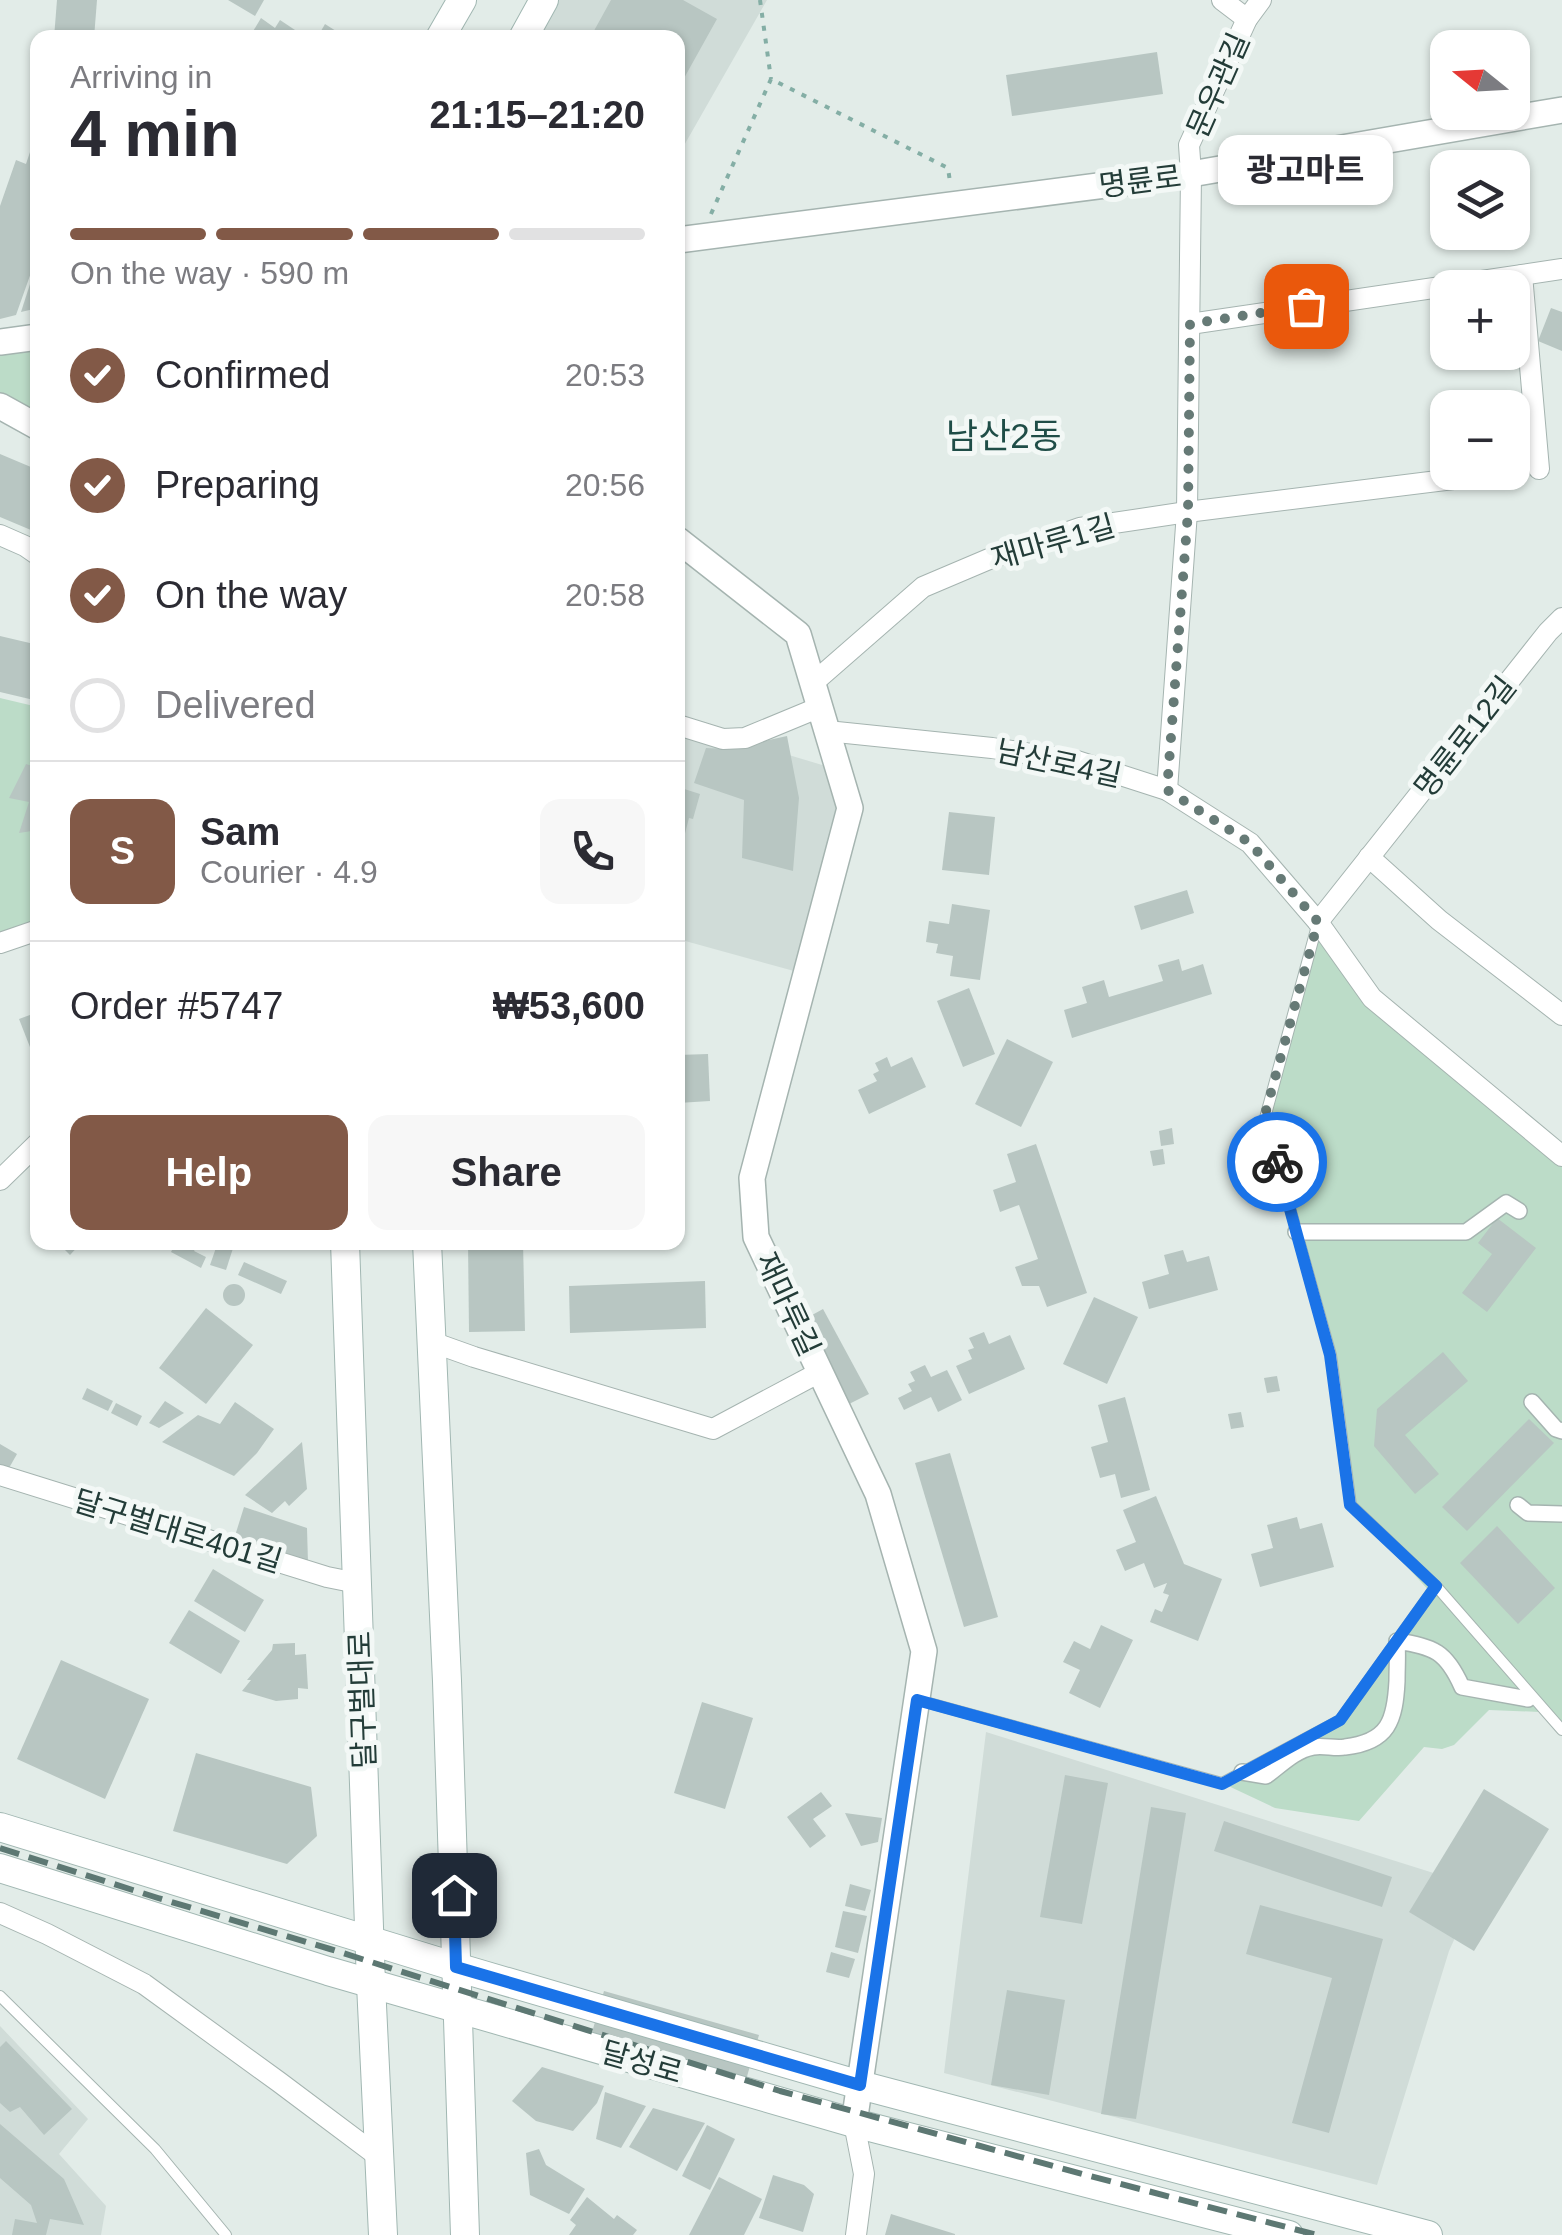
<!DOCTYPE html>
<html lang="en">
<head>
<meta charset="utf-8">
<style>
	:root { --surface:#fff; --page:#f7f7f7; --text:#2b2b33; --muted:#7c7c81; --line:#e1e1e2; --accent:#825947 }
	body { margin:0; font-family:Helvetica,"Noto Sans KR",sans-serif; background:var(--page); color:var(--text); height:100vh; display:flex; flex-direction:column; font-size:38px; white-space:nowrap }
	* { box-sizing:border-box; margin:0 }
	p { font-size:32px; color:var(--muted) }
	.icon { flex:none; width:55px; height:55px; fill:none; stroke:currentColor; stroke-width:2; stroke-linecap:round; stroke-linejoin:round }
	.map { position:relative; flex:1; overflow:hidden }
	.side { position:absolute; left:30px; top:30px; width:655px; height:1220px; display:flex; flex-direction:column; background:var(--surface); border-radius:20px; box-shadow:0 2px 8px #0004 }
	.side>* { flex:none }
	.needle { width:65px; rotate:288deg }
	.tools { position:absolute; left:1430px; top:30px; display:grid; gap:20px }
	.tools a { display:grid; place-items:center; width:100px; height:100px; border-radius:20px; background:var(--surface); box-shadow:0 2px 8px #0004; font-size:50px }
	.pin { position:absolute; display:grid; place-items:center; width:85px; height:85px; color:#fff; margin:-42px; border-radius:20px; box-shadow:0 5px 15px #0006 }
	.courier { position:absolute; display:grid; place-items:center; width:100px; height:100px; margin:-50px; border:8px solid #1a73e8; border-radius:50%; background:#fff; color:#222; box-shadow:0 2px 12px #0007 }
	.bubble { position:absolute; height:70px; border-radius:20px; background:var(--surface); box-shadow:0 2px 8px #0004; font-size:32px; font-weight:700; line-height:70px; text-align:center }
	.overview em { font-style:normal; font-weight:700 }
	.overview div { display:flex; flex-direction:column-reverse }
	.overview { display:flex; align-items:center; justify-content:space-between; height:170px; padding:0 40px }
	h1 { font-size:65px; font-weight:700; line-height:75px }
	.bar { display:grid; grid-template-columns:repeat(4,1fr); gap:15px 10px; align-content:center; height:120px; padding:0 40px }
	.bar i { height:12px; border-radius:8px; background:var(--line) }
	.bar .selected { background:var(--accent) }
	.bar p { grid-column:span 4 }
	.line { display:flex; align-items:center; gap:25px; padding:0 40px; border-top:2px solid var(--line) }
	.line div { flex:1 }
	.round { display:grid; place-items:center; flex:none; width:105px; height:105px; border-radius:20px; background:var(--page) }
	ol { padding:0 40px; list-style:none }
	li { display:flex; align-items:center; gap:30px; height:110px }
	li p { margin-inline-start:auto }
	li .icon { padding:10px; border-radius:50%; background:var(--accent); color:#fff; stroke-width:4 }
	li:last-child { color:var(--muted) }
	li i { width:55px; height:55px; border:5px solid var(--line); border-radius:50% }
	.cta { display:flex; gap:20px; margin-top:auto; padding:20px 40px }
	.cta a { flex:1; height:115px; border-radius:20px; background:var(--accent); color:#fff; font-size:40px; font-weight:700; line-height:115px; text-align:center }
	.cta a+a { background:var(--page); color:var(--text) }
	.map>svg:first-child { display:block }
	.built { fill:#d0dcd8 }
	.green { fill:#bcdcc8 }
	.building { fill:#b8c6c2 }
	.lines { fill:none; stroke-linecap:round; stroke-linejoin:round }
	.service-casing { stroke:#a5b4b0; stroke-width:12 }
	.pedestrian-casing { stroke:#a5b4b0; stroke-width:18 }
	.minor-casing { stroke:#a5b4b0; stroke-width:22 }
	.tertiary-casing { stroke:#a5b4b0; stroke-width:28 }
	.secondary-casing { stroke:#a1b7b2; stroke-width:30 }
	.path { stroke:#84aea5; stroke-width:4; stroke-dasharray:5 8; stroke-linecap:butt }
	.service { stroke:#fff; stroke-width:10 }
	.pedestrian { stroke:#fff; stroke-width:15 }
	.minor { stroke:#fff; stroke-width:20 }
	.tertiary { stroke:#fff; stroke-width:25 }
	.secondary { stroke:#fff; stroke-width:28 }
	.rail { stroke:#5d7873; stroke-width:6; stroke-dasharray:20 10; stroke-linecap:butt }
	.done { stroke:#667a76; stroke-width:10; stroke-dasharray:0 18 }
	.route { stroke:#1a73e8; stroke-width:12 }
	.labels { text-anchor:middle; dominant-baseline:central; stroke-width:10; stroke-linejoin:round; paint-order:stroke }
	.street-label { font-size:30px; fill:#233c38; stroke:#f3f8f6 }
	.quarter-label { font-size:35px; fill:#1f4d47; stroke:#f3f8f6 }
</style>
</head>
<body>
<div class="map">
<svg width="1562" height="2235" viewBox="0 0 1562 2235">
	<rect width="100%" height="100%" fill="#e2ece8"/>
	<g class="built">
		<path d="M544,0H767L678,156V38H523Z"/>
		<path d="M678,722L839,770L850,808L805,974L678,939Z"/>
		<path d="M986,1732L1478,1887L1449,1951L1377,2185L944,2073Z"/>
		<path d="M0,2026L88,2119L59,2154L106,2206L101,2235H0Z"/>
	</g>
	<g class="green">
		<path d="M37,336V427L0,406V341Z"/>
		<path d="M0,698L38,707L37,930L0,941Z"/>
		<path d="M1318,922L1372,998L1562,1156V1736L1540,1712L1489,1710L1454,1745L1442,1749L1424,1747L1359,1821L1275,1808L1222,1783L1340,1720L1431,1593L1351,1505L1331,1355L1265,1118Z"/>
	</g>
	<g class="building">
		<path d="M57,0H97L94,38H54Z"/>
		<path d="M228,0H264L255,16Z"/>
		<path d="M611,0H683L717,19L678,89V38H590Z"/>
		<path d="M261,18L275,28L280,20L307,38H249Z"/>
		<path d="M325,24L347,38H317Z"/>
		<path d="M1157,52L1163,94L1012,116L1006,75Z"/>
		<path d="M34,140L38,141V253L16,315L0,319V206L16,160L26,164Z"/>
		<path d="M38,280V308L21,312L31,281Z"/>
		<path d="M1551,308L1562,312V351L1538,341Z"/>
		<path d="M0,454L38,470V533L0,517Z"/>
		<path d="M0,636L34,644L32,653L38,655V701L0,692Z"/>
		<path d="M787,736L799,798L793,871L742,858L744,800L694,783L706,748L728,749Z"/>
		<path d="M26,764L38,768V830L19,833L29,802L9,798Z"/>
		<path d="M678,787L700,794L693,819L689,818L679,857Z"/>
		<path d="M949,812L995,817L989,875L942,870Z"/>
		<path d="M1187,890L1194,913L1141,930L1134,906Z"/>
		<path d="M952,904L990,910L980,980L950,976L953,956L936,953L938,944L926,942L929,921L949,924Z"/>
		<path d="M1179,959L1182,971L1203,964L1212,994L1072,1038L1064,1010L1087,1003L1082,987L1104,980L1109,997L1163,981L1158,965Z"/>
		<path d="M969,988L995,1054L963,1067L937,1001Z"/>
		<path d="M38,1012V1065H37L19,1019Z"/>
		<path d="M1007,1039L1053,1062L1021,1127L975,1104Z"/>
		<path d="M708,1054L710,1101L678,1103V1055Z"/>
		<path d="M887,1057L891,1067L912,1057L926,1087L869,1114L858,1090L877,1081L873,1074L879,1071L875,1063Z"/>
		<path d="M1172,1128L1174,1144L1161,1146L1159,1131Z"/>
		<path d="M1036,1144L1087,1293L1047,1307L1039,1286H1022L1015,1267L1038,1259L1019,1205L1000,1212L993,1190L1016,1182L1007,1154Z"/>
		<path d="M1163,1149L1165,1164L1153,1166L1150,1151Z"/>
		<path d="M1497,1218L1536,1248L1487,1312L1462,1293L1492,1254L1478,1243Z"/>
		<path d="M57,1242H82L70,1255Z"/>
		<path d="M176,1242H199L194,1251L206,1257L201,1268L171,1252Z"/>
		<path d="M218,1242H235L226,1270L210,1265Z"/>
		<path d="M468,1242H523L525,1331L469,1332Z"/>
		<path d="M1183,1250L1187,1262L1209,1256L1218,1290L1149,1309L1142,1282L1169,1274L1164,1255Z"/>
		<path d="M244,1262L287,1281L281,1294L238,1275Z"/>
		<path d="M705,1281L706,1328L570,1333L569,1286Z"/>
		<circle cx="234" cy="1295" r="11"/>
		<path d="M1094,1297L1138,1317L1107,1384L1063,1364Z"/>
		<path d="M206,1308L253,1345L206,1404L159,1368Z"/>
		<path d="M823,1309L869,1394L849,1404L803,1320Z"/>
		<path d="M984,1332L989,1344L1010,1335L1025,1369L969,1394L956,1366L972,1359L968,1350L974,1348L969,1338Z"/>
		<path d="M1443,1352L1468,1381L1405,1435L1439,1474L1415,1494L1374,1446L1377,1409Z"/>
		<path d="M925,1365L931,1377L947,1370L962,1400L938,1412L931,1397L904,1410L898,1398L912,1391L908,1384L915,1381L910,1372Z"/>
		<path d="M1277,1376L1280,1391L1267,1393L1264,1378Z"/>
		<path d="M87,1388L113,1401L108,1411L82,1399Z"/>
		<path d="M1125,1397L1150,1490L1121,1498L1115,1474L1100,1478L1091,1447L1108,1442L1098,1405Z"/>
		<path d="M165,1401L184,1413L159,1428L149,1423Z"/>
		<path d="M235,1402L274,1429L257,1453L234,1476L162,1442L198,1415L220,1424Z"/>
		<path d="M116,1403L142,1416L137,1426L111,1413Z"/>
		<path d="M1241,1412L1244,1427L1231,1429L1228,1414Z"/>
		<path d="M1529,1419L1554,1443L1467,1531L1442,1507Z"/>
		<path d="M302,1442L307,1489L289,1506L285,1501L272,1513L245,1495Z"/>
		<path d="M0,1444L17,1454L9,1468L0,1466Z"/>
		<path d="M950,1453L998,1617L964,1627L915,1463Z"/>
		<path d="M1156,1496L1184,1564L1222,1579L1198,1641L1150,1622L1155,1609L1162,1612L1169,1595L1163,1593L1167,1583L1154,1588L1144,1563L1125,1571L1116,1550L1136,1542L1123,1510Z"/>
		<path d="M244,1507L307,1528L308,1563L234,1539Z"/>
		<path d="M1297,1517L1300,1529L1322,1523L1334,1567L1260,1587L1251,1554L1273,1548L1267,1525Z"/>
		<path d="M1497,1526L1555,1588L1518,1624L1460,1563Z"/>
		<path d="M213,1569L264,1600L245,1632L194,1601Z"/>
		<path d="M189,1610L240,1641L221,1674L169,1643Z"/>
		<path d="M1101,1625L1133,1640L1100,1708L1069,1693L1080,1670L1063,1662L1074,1641L1090,1649Z"/>
		<path d="M295,1643V1655L306,1654L308,1689L298,1688V1699L276,1701L242,1691L251,1680H247L272,1650L273,1644Z"/>
		<path d="M61,1660L149,1699L105,1799L17,1759Z"/>
		<path d="M702,1702L753,1718L725,1809L674,1793Z"/>
		<path d="M196,1753L311,1787L317,1836L287,1864L173,1831Z"/>
		<path d="M1065,1775L1108,1783L1082,1924L1040,1917Z"/>
		<path d="M1484,1789L1549,1829L1474,1951L1409,1912Z"/>
		<path d="M821,1792L832,1806L813,1819L826,1836L810,1848L787,1817Z"/>
		<path d="M1151,1807L1186,1813L1136,2119L1101,2114Z"/>
		<path d="M845,1813L882,1818L878,1842L861,1846Z"/>
		<path d="M1224,1821L1392,1877L1382,1907L1214,1851Z"/>
		<path d="M850,1884L871,1890L865,1911L845,1906Z"/>
		<path d="M1260,1905L1383,1939L1329,2133L1292,2123L1332,1978L1246,1954Z"/>
		<path d="M843,1911L867,1916L858,1953L835,1947Z"/>
		<path d="M831,1952L855,1959L849,1978L826,1972Z"/>
		<path d="M1007,1990L1065,2000L1049,2095L991,2085Z"/>
		<path d="M604,1991L759,2035L739,2104L584,2060Z"/>
		<path d="M6,2041L72,2109L44,2135L20,2107L10,2112L0,2103V2047Z"/>
		<path d="M542,2067L604,2086L597,2103L573,2131L536,2121L512,2101Z"/>
		<path d="M605,2092L646,2106L621,2148L596,2139Z"/>
		<path d="M653,2108L705,2123L677,2171L629,2147Z"/>
		<path d="M0,2124L64,2179L84,2225L50,2219L46,2235H12L15,2219L37,2223L31,2205L0,2178Z"/>
		<path d="M707,2125L735,2139L710,2190L682,2176Z"/>
		<path d="M539,2149L546,2165L585,2189L569,2214L530,2195L526,2153Z"/>
		<path d="M773,2175L804,2185L814,2194L803,2232L759,2218Z"/>
		<path d="M719,2177L762,2199L744,2235H689Z"/>
		<path d="M587,2197L614,2219L617,2215L637,2230L633,2235H569L576,2225L570,2220Z"/>
		<path d="M891,2214L955,2234V2235H885Z"/>
	</g>
	<g class="lines">
		<defs>
			<g id="service">
				<path d="M1436,1586L1562,1730"/>
				<path d="M918,1700L1222,1783L1340,1720L1436,1586L1351,1505L1331,1355L1265,1118L1318,922"/>
				<path d="M0,1996L155,2149L226,2235"/>
			</g>
			<g id="pedestrian">
				<path d="M1296,1232H1466L1506,1203L1519,1211"/>
				<path d="M1532,1402L1556,1429L1562,1431"/>
				<path d="M1518,1505L1528,1513L1562,1514"/>
				<path d="M1242,1772L1266,1776C1280,1766 1295,1750 1313,1747C1324,1745 1335,1749 1345,1747C1389,1742 1395,1720 1397,1681C1397,1668 1398,1655 1397,1641C1434,1647 1446,1651 1462,1687L1528,1699"/>
			</g>
			<g id="minor">
				<path d="M1222,0L1247,19"/>
				<path d="M1522,275L1539,469"/>
				<path d="M1190,324L1562,269"/>
				<path d="M0,535L25,546L38,555"/>
				<path d="M813,683L923,587L989,559L1080,528L1187,512L1510,472"/>
				<path d="M678,725L723,739L745,738L820,707"/>
				<path d="M827,731L992,748L1077,761L1167,790L1250,843L1318,922L1372,998L1562,1156"/>
				<path d="M1167,790L1187,512L1191,174L1189,145L1247,19L1261,0"/>
				<path d="M1369,857L1439,920L1562,1015"/>
				<path d="M1318,922L1548,632L1562,618"/>
				<path d="M0,943L38,930"/>
				<path d="M0,1180L38,1143"/>
				<path d="M432,1342L474,1357L713,1429L820,1372"/>
				<path d="M0,1475L327,1577L357,1583"/>
				<path d="M0,1913L47,1934L144,1984L279,2082L379,2157"/>
				<path d="M854,2123L864,2174L856,2235"/>
			</g>
			<g id="tertiary">
				<path d="M678,240L1191,174L1562,110"/>
				<path d="M0,342L38,337"/>
				<path d="M0,406L38,427"/>
				<path d="M678,540L798,634L850,808L752,1178L756,1237L878,1494L924,1651L854,2123"/>
			</g>
			<g id="secondary">
				<path d="M440,38L462,0"/>
				<path d="M523,38L544,0"/>
				<path d="M345,1242L371,1984L383,2235"/>
				<path d="M427,1242L447,1681L465,2235"/>
				<path d="M0,1827L456,1967L860,2085L1428,2235"/>
				<path d="M0,1868L328,1971L854,2123L1289,2235"/>
			</g>
		</defs>
		<use href="#service" class="service-casing"/>
		<use href="#pedestrian" class="pedestrian-casing"/>
		<use href="#minor" class="minor-casing"/>
		<use href="#tertiary" class="tertiary-casing"/>
		<use href="#secondary" class="secondary-casing"/>
		<g class="path">
			<path d="M760,0L771,79"/>
			<path d="M711,214L771,79L948,168L950,182"/>
		</g>
		<use href="#service" class="service"/>
		<use href="#pedestrian" class="pedestrian"/>
		<use href="#minor" class="minor"/>
		<use href="#tertiary" class="tertiary"/>
		<use href="#secondary" class="secondary"/>
		<path class="rail" d="M0,1848L158,1898L330,1949L780,2091L1086,2175L1317,2235"/>
	</g>
	<g class="lines">
		<path class="done" d="M1277,1162L1264,1118L1318,922L1250,843L1167,790L1188,512L1190,324L1306,306"/>
		<path class="route" d="M454,1895L456,1967L860,2085L917,1700L1222,1784L1340,1720L1436,1586L1350,1505L1330,1355L1277,1162"/>
	</g>
	<g class="labels">
		<g class="street-label">
			<text transform="translate(1218 85) rotate(-66)">문우관길</text>
			<text transform="translate(1140 181) rotate(-7)">명륜로</text>
			<text transform="translate(1053 542) rotate(-16)">재마루1길</text>
			<text transform="translate(1465 737) rotate(-52)">명륜로12길</text>
			<text transform="translate(1059 763) rotate(12)">남산로4길</text>
			<text transform="translate(788 1304) rotate(65)">재마루길</text>
			<text transform="translate(178 1531) rotate(17)">달구벌대로401길</text>
			<text transform="translate(362 1700) rotate(-92)">달구벌대로</text>
			<text transform="translate(642 2062) rotate(16)">달성로</text>
		</g>
		<g class="quarter-label">
			<text x="1004" y="435">남산2동</text>
		</g>
	</g>
</svg>
<div class="tools">
<a><svg class="needle" viewBox="-14 -14 28 28"><path d="M0-13l5 13h-10z" fill="#e53935"/><path d="M0 13l5-13h-10z" fill="#7c7c81"/></svg></a>
<a><svg class="icon" aria-label="layers" viewBox="0 0 24 24"><path d="M12 4l9 5-9 5-9-5zM3 14l9 5 9-5"/></svg></a>
<a>+</a>
<a>−</a>
</div>
<div class="pin" style="left:1306px;top:306px;background:#ea580c"><svg class="icon" aria-label="bag" viewBox="0 0 24 24"><path d="M5 8h14l-1 12H6zM9 8a3 3 0 0 1 6 0"/></svg></div>
<div class="pin" style="left:454px;top:1895px;background:#1f2937"><svg class="icon" aria-label="home" viewBox="0 0 24 24"><path d="M3 11l9-7 9 7M6 9v11h12V9"/></svg></div>
<div class="courier" style="left:1277px;top:1162px"><svg class="icon" aria-label="bike" viewBox="0 0 24 24"><circle cx="6" cy="16" r="4"/><circle cx="18" cy="16" r="4"/><path d="M6 16l4-8h5l3 8M10 8l3 8H6M13 5h3"/></svg></div>
<div class="bubble" style="left:1218px;top:135px;width:175px">광고마트</div>
<section class="side">
<div class="overview"><div><h1>4 min</h1><p>Arriving in</p></div><em>21:15–21:20</em></div>
<div class="bar"><i class="selected"></i><i class="selected"></i><i class="selected"></i><i></i><p>On the way · 590 m</p></div>
<ol>
<li><svg class="icon" aria-label="check" viewBox="0 0 24 24"><path d="M5 12l5 5 9-10"/></svg>Confirmed<p>20:53</p></li>
<li><svg class="icon" aria-label="check" viewBox="0 0 24 24"><path d="M5 12l5 5 9-10"/></svg>Preparing<p>20:56</p></li>
<li><svg class="icon" aria-label="check" viewBox="0 0 24 24"><path d="M5 12l5 5 9-10"/></svg>On the way<p>20:58</p></li>
<li><i></i>Delivered</li>
</ol>
<div class="line" style="height:180px"><b class="round" style="background:var(--accent);color:#fff">S</b><div><b>Sam</b><p>Courier · 4.9</p></div><a class="round"><svg class="icon" aria-label="phone" viewBox="0 0 24 24"><path d="M5 4h4l2 5-3 2q2 4 5 5l2-3 5 2v4C11 20 4 13 5 4z"/></svg></a></div>
<div class="line" style="height:130px"><div>Order #5747</div><b>₩53,600</b></div>
<div class="cta"><a>Help</a><a>Share</a></div>
</section>
</div>
</body>
</html>
